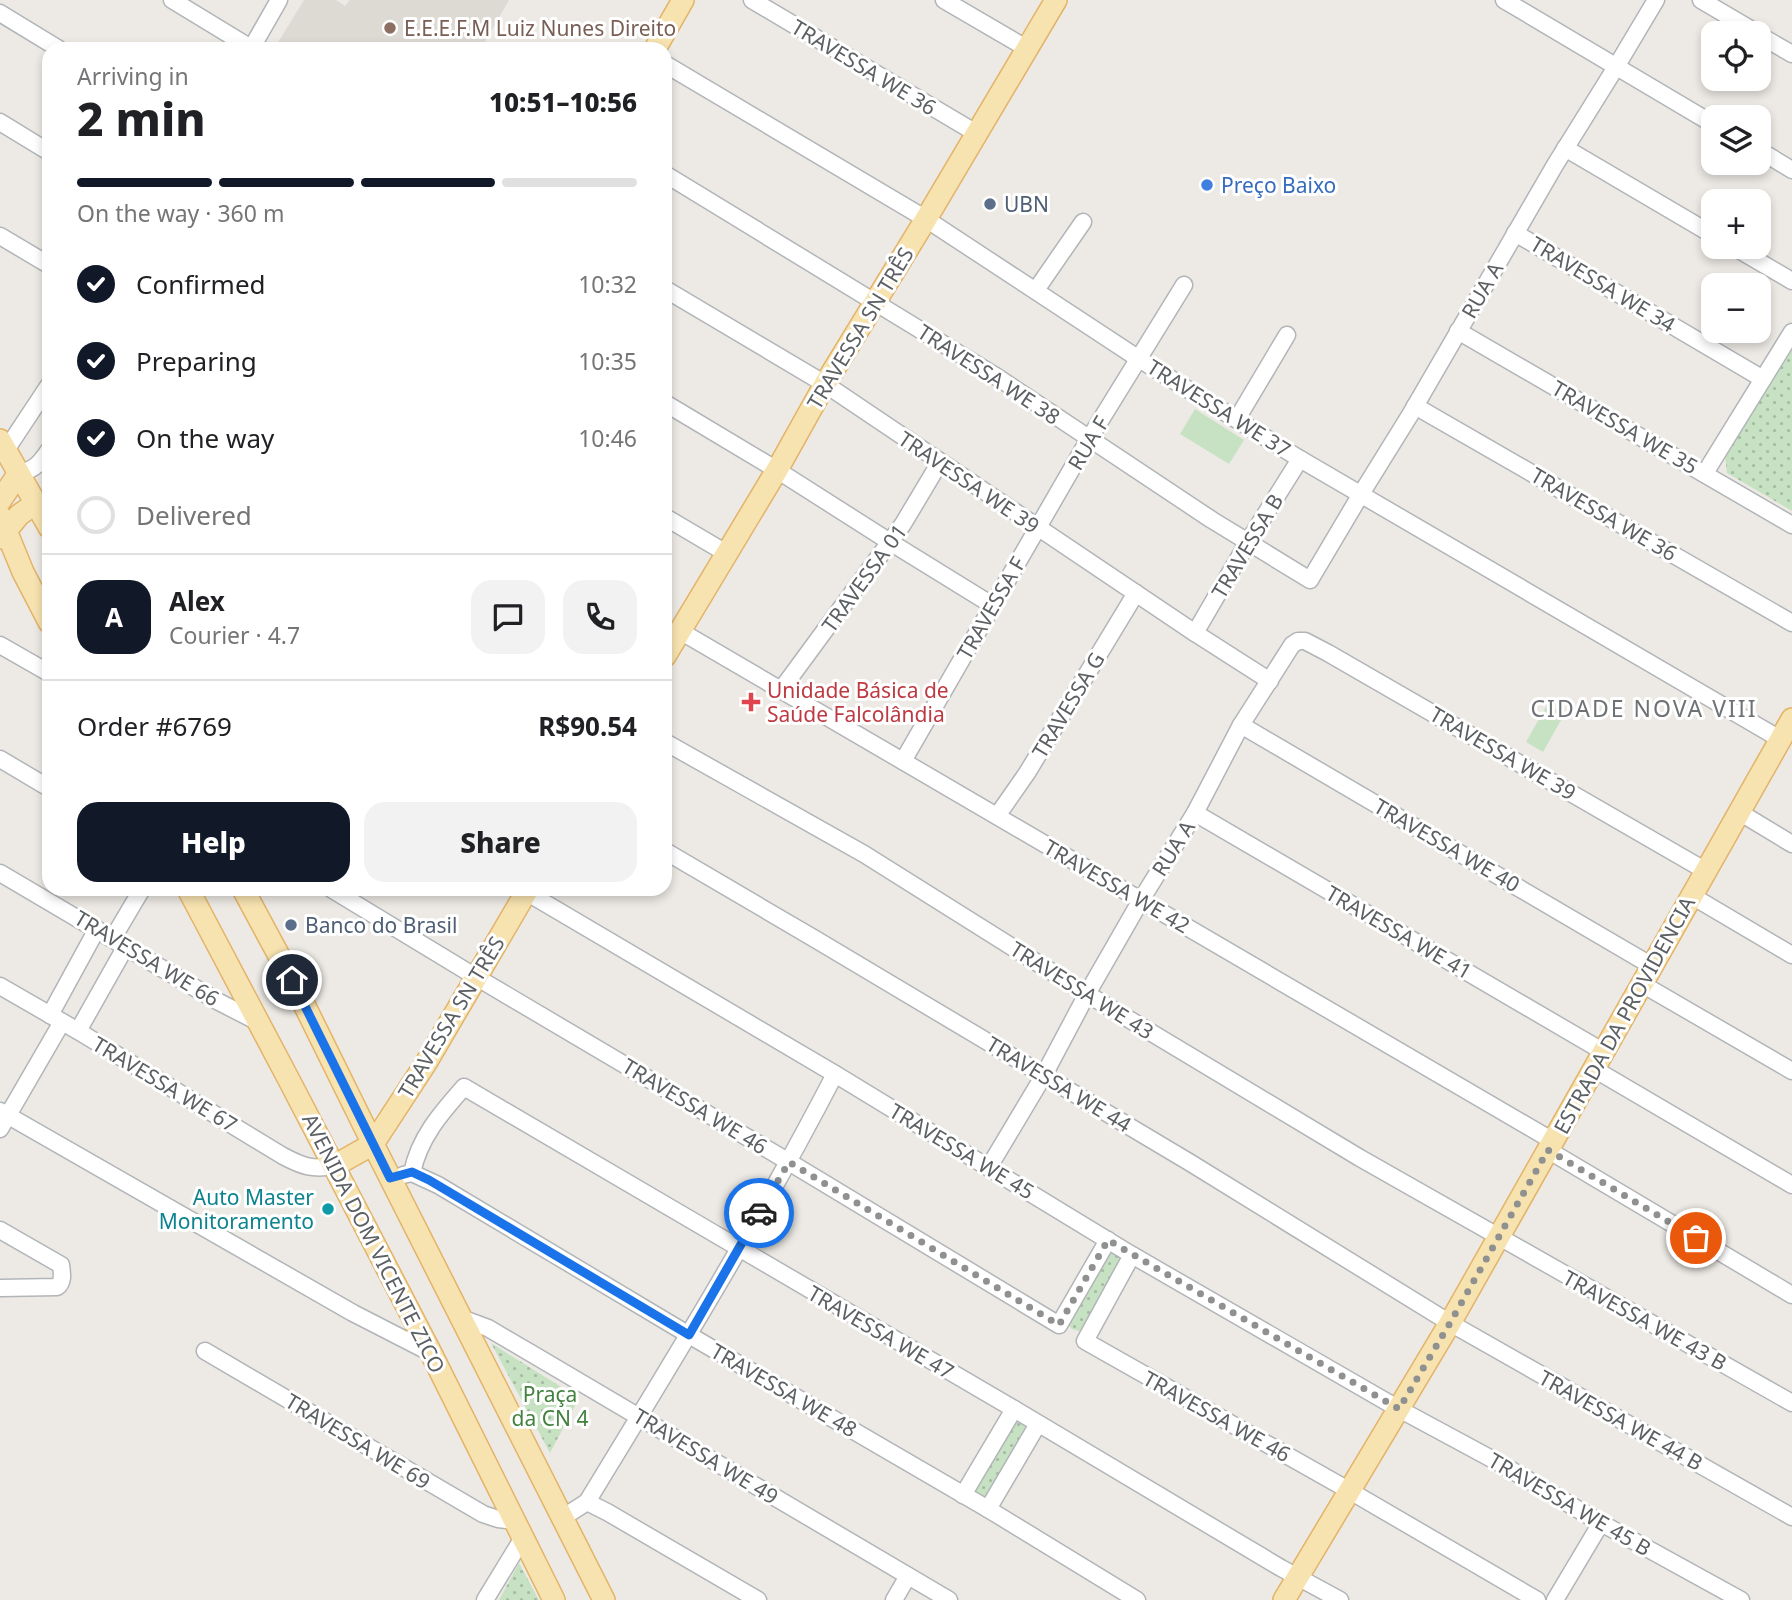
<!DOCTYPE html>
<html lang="en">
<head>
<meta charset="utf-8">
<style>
	:root { --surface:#fff; --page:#f2f2f2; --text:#202124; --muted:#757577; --line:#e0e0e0; --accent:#111827 }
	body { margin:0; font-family:"Noto Sans",sans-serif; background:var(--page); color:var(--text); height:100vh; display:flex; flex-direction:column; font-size:26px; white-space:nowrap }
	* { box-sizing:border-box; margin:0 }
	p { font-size:23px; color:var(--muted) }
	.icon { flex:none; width:38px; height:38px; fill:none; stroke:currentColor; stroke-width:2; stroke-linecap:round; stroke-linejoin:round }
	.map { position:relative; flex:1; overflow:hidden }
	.sheet { position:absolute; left:42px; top:42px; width:630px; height:854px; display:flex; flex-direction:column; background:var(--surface); border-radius:21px; box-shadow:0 4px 10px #0003 }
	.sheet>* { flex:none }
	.fabs { position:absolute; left:1701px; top:21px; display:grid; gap:14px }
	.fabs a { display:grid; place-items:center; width:70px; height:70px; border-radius:14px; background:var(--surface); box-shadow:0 4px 10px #0003; font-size:35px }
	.pin { position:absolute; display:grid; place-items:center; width:60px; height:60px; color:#fff; margin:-30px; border:4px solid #fff; border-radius:50%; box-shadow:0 2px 7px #0007 }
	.courier { position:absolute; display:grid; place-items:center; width:70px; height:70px; margin:-35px; border:5px solid #1a73e8; border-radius:50%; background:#fff; color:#222; box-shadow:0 2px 9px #0007 }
	.overview em { font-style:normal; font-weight:800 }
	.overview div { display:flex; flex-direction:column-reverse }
	.overview { display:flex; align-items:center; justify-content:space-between; height:119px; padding:0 35px }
	h1 { font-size:46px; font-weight:800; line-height:52px }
	.bar { display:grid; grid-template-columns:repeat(4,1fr); gap:10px 7px; align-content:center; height:84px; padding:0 35px }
	.bar i { height:9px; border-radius:5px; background:var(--line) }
	.bar .active { background:var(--accent) }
	.bar p { grid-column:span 4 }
	.line { display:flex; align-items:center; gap:18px; padding:0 35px; border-top:2px solid var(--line) }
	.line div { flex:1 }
	.round { display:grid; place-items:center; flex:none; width:74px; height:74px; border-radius:21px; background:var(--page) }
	ol { padding:0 35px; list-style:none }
	li { display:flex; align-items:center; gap:21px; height:77px }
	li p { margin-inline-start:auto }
	li .icon { padding:7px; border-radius:50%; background:var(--accent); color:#fff; stroke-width:4 }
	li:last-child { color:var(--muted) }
	li i { width:38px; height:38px; border:4px solid var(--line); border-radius:50% }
	.primary-button { display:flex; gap:14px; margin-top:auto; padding:14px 35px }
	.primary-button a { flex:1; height:80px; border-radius:21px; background:var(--accent); color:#fff; font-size:28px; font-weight:800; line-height:80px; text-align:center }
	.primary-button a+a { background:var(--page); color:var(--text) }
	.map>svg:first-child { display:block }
	.education { fill:#ddd9d3 }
	.grass { fill:#c7e2c3 }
	.park { fill:url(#park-dots) }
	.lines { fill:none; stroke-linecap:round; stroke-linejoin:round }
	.minor-casing { stroke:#b2b5b8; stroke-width:19 }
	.major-casing { stroke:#e3b368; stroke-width:24 }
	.minor { stroke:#fff; stroke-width:16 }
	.major { stroke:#f7e3b0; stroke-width:21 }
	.done { stroke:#8f9090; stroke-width:7; stroke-dasharray:0 12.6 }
	.route { stroke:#1a73e8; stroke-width:9 }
	.education-dot { fill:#8d6e63; stroke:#fff; stroke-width:2.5 }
	.shop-dot { fill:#3f7fe0; stroke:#fff; stroke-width:2.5 }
	.service-dot { fill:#5c6f8a; stroke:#fff; stroke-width:2.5 }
	.health-dot { fill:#e0444e; stroke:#fff; stroke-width:2.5 }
	.culture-dot { fill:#0f9aa8; stroke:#fff; stroke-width:2.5 }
	.labels { text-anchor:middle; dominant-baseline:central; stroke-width:6; stroke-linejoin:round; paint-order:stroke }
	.education-label { font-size:21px; fill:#785e54; stroke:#fff; text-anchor:start }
	.street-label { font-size:21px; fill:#5c6063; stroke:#fff }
	.shop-label { font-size:21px; fill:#366cbe; stroke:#fff; text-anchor:start }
	.service-label { font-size:21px; fill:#4e5e75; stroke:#fff; text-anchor:start }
	.health-label { font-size:21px; fill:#be3a42; stroke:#fff; text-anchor:start }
	.culture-label { font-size:21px; fill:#0d838f; stroke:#fff; text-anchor:end }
	.park-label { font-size:21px; fill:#42813e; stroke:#fff }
	.neighbourhood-label { font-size:23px; letter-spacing:2px; fill:#6e7275; stroke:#fff }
</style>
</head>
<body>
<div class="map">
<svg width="1792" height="1600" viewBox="0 0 1792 1600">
	<defs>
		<pattern id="park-dots" width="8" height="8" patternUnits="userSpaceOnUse" patternTransform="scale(1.75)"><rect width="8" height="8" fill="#c7e2c3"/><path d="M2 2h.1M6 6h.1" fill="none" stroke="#a5bba2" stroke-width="1.8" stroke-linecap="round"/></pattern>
	</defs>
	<rect width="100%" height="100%" fill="#edeae5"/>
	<path class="education" d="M304,0H336L345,6L350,0H509L481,49H274Z"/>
	<g class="grass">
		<path d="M1195,409L1244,440L1229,464L1180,434Z"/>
		<path d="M1547,705L1564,715L1543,752L1526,742Z"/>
	</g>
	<g class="park">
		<path d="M1792,346V511L1727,473L1725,456Z"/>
		<path d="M1111,1252L1125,1259L1082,1332L1072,1329L1067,1324Z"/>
		<path d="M491,1343L579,1398L550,1453Z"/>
		<path d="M1014,1409L1038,1424L988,1509L963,1495Z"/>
		<path d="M519,1563L539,1600H499Z"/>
	</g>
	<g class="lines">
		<defs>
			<g id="minor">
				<path d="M172,0L251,48"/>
				<path d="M752,0L976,133"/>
				<path d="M944,0L1026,48"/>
				<path d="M1504,0L1713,124"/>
				<path d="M1701,0L1757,33"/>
				<path d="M0,13L59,49"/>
				<path d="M1759,35L1792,54"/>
				<path d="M251,49L279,0"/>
				<path d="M665,64L926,219L1139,359L1300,459L1780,739"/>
				<path d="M0,122L49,152"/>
				<path d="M1565,148L1713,235"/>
				<path d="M1759,150L1792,170"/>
				<path d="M665,174L994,375L1212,520L1310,580L1361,494L1410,415L1555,165L1616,67L1656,0"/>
				<path d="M1515,233L1763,379"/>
				<path d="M0,236L49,265"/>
				<path d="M1734,247L1792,281"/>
				<path d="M665,289L825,384L1195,633L1270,681"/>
				<path d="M1036,290L1083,222"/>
				<path d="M1458,331L1792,525"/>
				<path d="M665,403L777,470L890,542L992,605"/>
				<path d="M1415,406L1792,623"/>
				<path d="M1237,419L1287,335"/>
				<path d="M6,450L49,385"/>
				<path d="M19,473C35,470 41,462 49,450"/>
				<path d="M1705,473L1792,332"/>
				<path d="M665,517L726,553"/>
				<path d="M680,631L1553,1141"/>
				<path d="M1195,633L1248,542L1300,459"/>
				<path d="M0,645L49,673"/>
				<path d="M781,690L903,524L940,462"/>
				<path d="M1241,725L1652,966"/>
				<path d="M665,742L864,854L1087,994L1360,1158L1792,1403"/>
				<path d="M0,759L49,788"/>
				<path d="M903,761L1089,439L1184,285"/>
				<path d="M1739,812L1792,844"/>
				<path d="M1195,813L1604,1052"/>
				<path d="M997,816L1027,773L1136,593"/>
				<path d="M665,851L815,939L1189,1162L1450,1323L1792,1517"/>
				<path d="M0,873L219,1002L258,1022"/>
				<path d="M331,889L476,977L789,1162L1059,1325L1108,1240"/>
				<path d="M521,889L835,1074L1132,1255L1399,1409L1501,1464L1601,1523L1741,1600"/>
				<path d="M1692,896L1792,955"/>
				<path d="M113,938L142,889"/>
				<path d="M1642,984L1792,1071"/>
				<path d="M0,986L78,1031L283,1156C302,1166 312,1170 334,1166"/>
				<path d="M50,1015L97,929"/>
				<path d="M78,1031L126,946"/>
				<path d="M1594,1069L1792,1185"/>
				<path d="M0,1111L353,1313L431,1353"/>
				<path d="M0,1129L62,1022"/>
				<path d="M1548,1150L1792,1295"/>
				<path d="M989,1167L1044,1075L1087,994L1141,900L1195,813L1241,725L1292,645L1298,641H1305L1328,653L1706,871"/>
				<path d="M412,1173C419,1138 441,1113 464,1087L1014,1409L1281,1568L1340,1600"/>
				<path d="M403,1175L412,1173L438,1185L689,1335L988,1509L1137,1600"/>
				<path d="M0,1230L61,1265C62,1273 64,1282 57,1287L0,1288"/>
				<path d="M1132,1255L1085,1341L1350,1491L1537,1600"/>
				<path d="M461,1318L488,1328L534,1355L949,1600"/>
				<path d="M205,1351L483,1514L498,1519L516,1521"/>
				<path d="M963,1495L1014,1409"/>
				<path d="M587,1502C673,1361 759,1221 835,1074"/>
				<path d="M988,1509L1038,1424"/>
				<path d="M562,1518L587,1502L607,1512L758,1600"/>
				<path d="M485,1600L524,1536"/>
				<path d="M894,1600L908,1576"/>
				<path d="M1555,1600L1601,1523"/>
			</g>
			<g id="major">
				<path d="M655,49L683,0"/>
				<path d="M0,440L49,527"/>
				<path d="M0,501L19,473"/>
				<path d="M0,516L23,572L49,622"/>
				<path d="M0,538L19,515L36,503"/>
				<path d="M665,656L777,470L825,384L926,219L1056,0"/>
				<path d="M188,889L289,1080L431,1353L554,1600"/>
				<path d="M243,889L292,980L373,1144L604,1600"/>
				<path d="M334,1166L373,1144L426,1063L528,889"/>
				<path d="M1284,1600L1450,1323L1792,719"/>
			</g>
		</defs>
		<use href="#minor" class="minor-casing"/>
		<use href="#major" class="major-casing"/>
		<use href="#minor" class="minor"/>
		<use href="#major" class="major"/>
	</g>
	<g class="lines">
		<path class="done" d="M759,1213L789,1162L1059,1325L1108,1240L1399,1409L1450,1323L1548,1150L1696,1238"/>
		<path class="route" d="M292,980L390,1178L412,1172L429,1180L689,1335L759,1213"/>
	</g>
	<circle class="education-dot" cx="390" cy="28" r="7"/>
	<circle class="shop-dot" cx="1207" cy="185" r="7"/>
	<g class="service-dot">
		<circle cx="990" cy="204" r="7"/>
		<circle cx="291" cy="925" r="7"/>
	</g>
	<path class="health-dot" d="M747.5 691.5h7v7h7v7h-7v7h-7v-7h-7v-7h7z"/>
	<circle class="culture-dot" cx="328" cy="1209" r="7"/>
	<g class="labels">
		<g class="education-label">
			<text x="404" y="28">E.E.E.F.M Luiz Nunes Direito</text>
		</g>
		<g class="street-label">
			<text transform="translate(864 67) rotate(31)">TRAVESSA WE 36</text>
			<text transform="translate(1603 284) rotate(31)">TRAVESSA WE 34</text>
			<text transform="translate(1482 290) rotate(-60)">RUA A</text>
			<text transform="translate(860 328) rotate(-59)">TRAVESSA SN TRÊS</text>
			<text transform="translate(989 374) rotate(33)">TRAVESSA WE 38</text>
			<text transform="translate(1219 408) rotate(32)">TRAVESSA WE 37</text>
			<text transform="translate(1625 427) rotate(30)">TRAVESSA WE 35</text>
			<text transform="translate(1088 443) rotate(-59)">RUA F</text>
			<text transform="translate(969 482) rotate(34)">TRAVESSA WE 39</text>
			<text transform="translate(1604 514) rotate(30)">TRAVESSA WE 36</text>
			<text transform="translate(1247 546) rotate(-59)">TRAVESSA B</text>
			<text transform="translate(864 578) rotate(-54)">TRAVESSA 01</text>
			<text transform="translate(991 608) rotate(-60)">TRAVESSA F</text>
			<text transform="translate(1068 705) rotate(-59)">TRAVESSA G</text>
			<text transform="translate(1503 753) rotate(30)">TRAVESSA WE 39</text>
			<text transform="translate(1447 845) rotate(30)">TRAVESSA WE 40</text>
			<text transform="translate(1173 848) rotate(-58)">RUA A</text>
			<text transform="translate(1117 886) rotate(30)">TRAVESSA WE 42</text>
			<text transform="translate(1399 932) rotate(30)">TRAVESSA WE 41</text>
			<text transform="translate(147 958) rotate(31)">TRAVESSA WE 66</text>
			<text transform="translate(1082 990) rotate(32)">TRAVESSA WE 43</text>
			<text transform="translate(1624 1015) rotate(-61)">ESTRADA DA PROVIDENCIA</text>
			<text transform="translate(451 1017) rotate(-59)">TRAVESSA SN TRÊS</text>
			<text transform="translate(165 1084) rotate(31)">TRAVESSA WE 67</text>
			<text transform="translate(1059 1084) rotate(31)">TRAVESSA WE 44</text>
			<text transform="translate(695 1106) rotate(31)">TRAVESSA WE 46</text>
			<text transform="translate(962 1151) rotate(31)">TRAVESSA WE 45</text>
			<text transform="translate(374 1243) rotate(63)">AVENIDA DOM VICENTE ZICO</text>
			<text transform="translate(1645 1320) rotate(29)">TRAVESSA WE 43 B</text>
			<text transform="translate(881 1332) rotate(30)">TRAVESSA WE 47</text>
			<text transform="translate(784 1390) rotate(30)">TRAVESSA WE 48</text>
			<text transform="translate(1217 1416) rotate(29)">TRAVESSA WE 46</text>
			<text transform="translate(1621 1420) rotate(29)">TRAVESSA WE 44 B</text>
			<text transform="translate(358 1441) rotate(31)">TRAVESSA WE 69</text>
			<text transform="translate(706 1456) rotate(31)">TRAVESSA WE 49</text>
			<text transform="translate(1570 1504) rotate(30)">TRAVESSA WE 45 B</text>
		</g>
		<g class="shop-label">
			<text x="1221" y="185">Preço Baixo</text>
		</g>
		<g class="service-label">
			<text x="1004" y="204">UBN</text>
			<text x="305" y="925">Banco do Brasil</text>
		</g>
		<g class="health-label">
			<text x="767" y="690">Unidade Básica de<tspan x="767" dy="24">Saúde Falcolândia</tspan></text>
		</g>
		<g class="culture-label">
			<text x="314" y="1197">Auto Master<tspan x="314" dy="24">Monitoramento</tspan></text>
		</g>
		<g class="park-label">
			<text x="550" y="1394">Praça<tspan x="550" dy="24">da CN 4</tspan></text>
		</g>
		<g class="neighbourhood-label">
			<text x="1644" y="708">CIDADE NOVA VIII</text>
		</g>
	</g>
</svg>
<div class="fabs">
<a><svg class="icon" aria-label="locate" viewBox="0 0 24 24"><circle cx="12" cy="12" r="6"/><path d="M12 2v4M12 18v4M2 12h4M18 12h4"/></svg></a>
<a><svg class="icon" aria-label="layers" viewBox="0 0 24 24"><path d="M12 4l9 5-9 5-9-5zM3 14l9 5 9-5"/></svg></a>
<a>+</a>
<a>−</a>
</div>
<div class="pin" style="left:1696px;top:1238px;background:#ea580c"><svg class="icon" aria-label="bag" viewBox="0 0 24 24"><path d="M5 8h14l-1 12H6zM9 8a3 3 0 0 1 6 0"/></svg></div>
<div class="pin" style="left:292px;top:980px;background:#1f2937"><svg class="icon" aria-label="home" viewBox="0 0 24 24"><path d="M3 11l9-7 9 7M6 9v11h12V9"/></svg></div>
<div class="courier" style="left:759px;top:1213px"><svg class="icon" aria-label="car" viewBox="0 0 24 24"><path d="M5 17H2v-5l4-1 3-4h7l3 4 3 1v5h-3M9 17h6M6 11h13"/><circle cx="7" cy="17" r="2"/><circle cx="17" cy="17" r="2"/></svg></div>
<section class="sheet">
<div class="overview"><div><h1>2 min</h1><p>Arriving in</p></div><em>10:51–10:56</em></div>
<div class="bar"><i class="active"></i><i class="active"></i><i class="active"></i><i></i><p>On the way · 360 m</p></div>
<ol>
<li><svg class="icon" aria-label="check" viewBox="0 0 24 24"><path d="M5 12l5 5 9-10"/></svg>Confirmed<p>10:32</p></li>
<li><svg class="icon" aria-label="check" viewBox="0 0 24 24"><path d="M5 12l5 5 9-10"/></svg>Preparing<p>10:35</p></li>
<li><svg class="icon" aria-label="check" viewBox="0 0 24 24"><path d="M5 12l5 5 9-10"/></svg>On the way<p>10:46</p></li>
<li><i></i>Delivered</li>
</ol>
<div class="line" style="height:126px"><b class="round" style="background:var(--accent);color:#fff">A</b><div><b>Alex</b><p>Courier · 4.7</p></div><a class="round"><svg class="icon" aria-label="chat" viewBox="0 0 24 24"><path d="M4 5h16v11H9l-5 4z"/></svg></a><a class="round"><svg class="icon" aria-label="phone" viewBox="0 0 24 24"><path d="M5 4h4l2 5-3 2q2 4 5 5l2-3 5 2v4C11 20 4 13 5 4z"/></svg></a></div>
<div class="line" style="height:91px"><div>Order #6769</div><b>R$90.54</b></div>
<div class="primary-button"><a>Help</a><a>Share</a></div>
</section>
</div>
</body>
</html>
